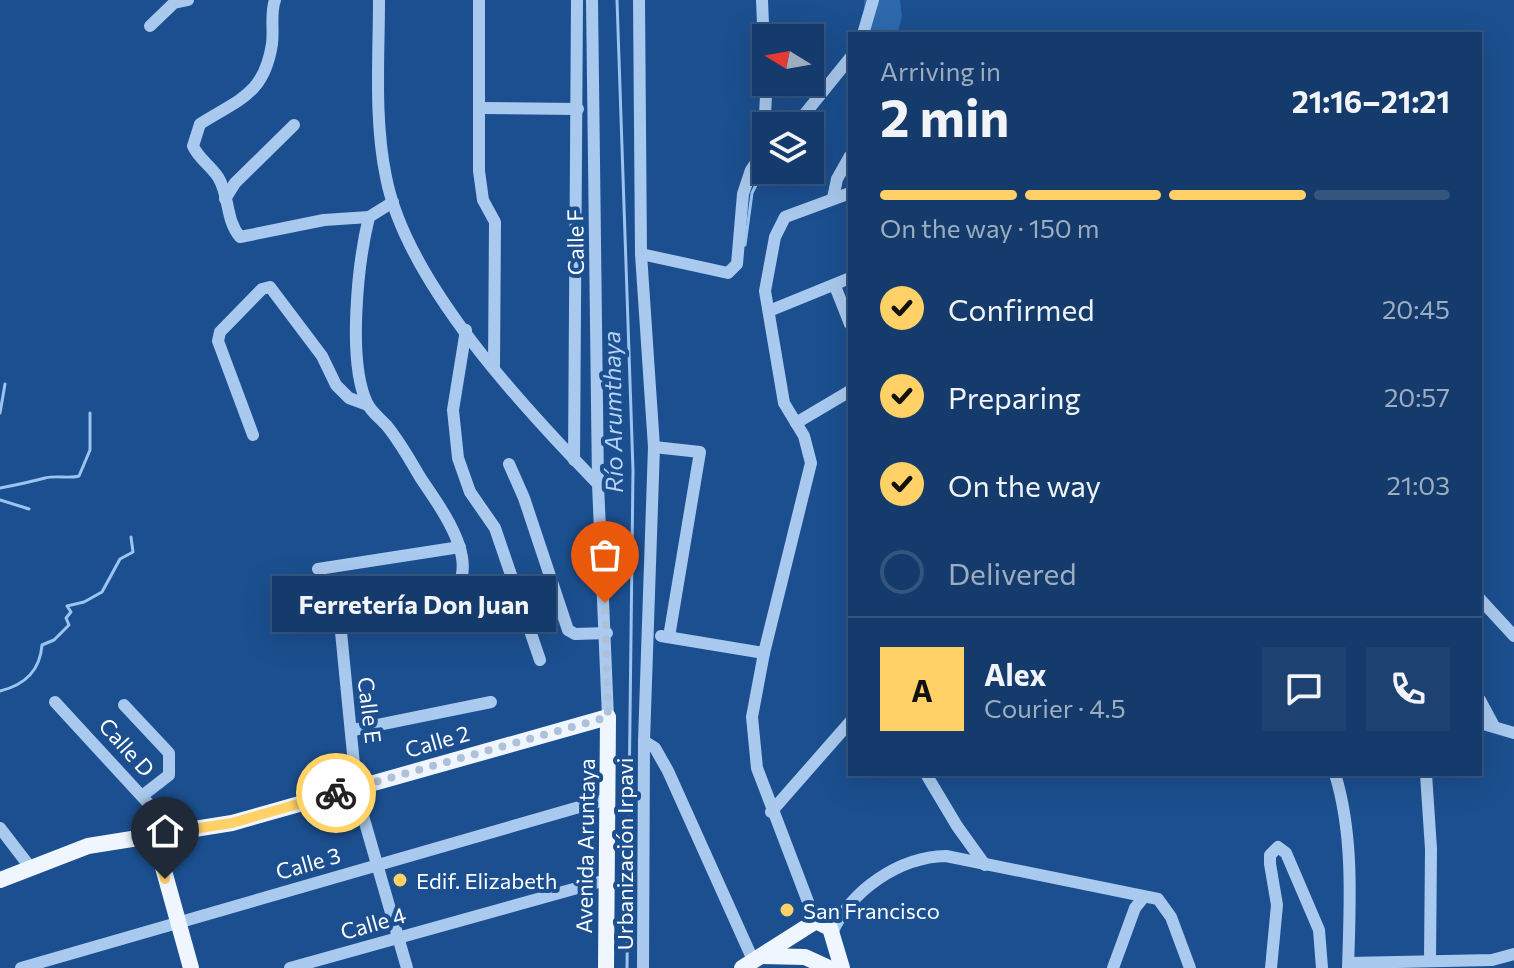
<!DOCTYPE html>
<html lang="en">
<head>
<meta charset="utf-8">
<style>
	:root { --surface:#143b6b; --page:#1d4271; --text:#f1f3f6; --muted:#9dadc1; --line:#33557e; --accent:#ffd166 }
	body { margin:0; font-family:Commissioner,sans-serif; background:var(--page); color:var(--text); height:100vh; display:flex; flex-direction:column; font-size:30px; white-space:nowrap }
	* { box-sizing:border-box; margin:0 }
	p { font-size:26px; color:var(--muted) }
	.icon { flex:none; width:44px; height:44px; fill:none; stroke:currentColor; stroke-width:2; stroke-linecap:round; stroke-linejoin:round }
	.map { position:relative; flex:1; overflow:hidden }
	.details { position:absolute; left:848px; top:32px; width:634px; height:744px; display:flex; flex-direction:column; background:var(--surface); border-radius:0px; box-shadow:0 8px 32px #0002,0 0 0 2px var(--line) }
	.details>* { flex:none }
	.needle { width:52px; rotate:281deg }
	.controls { position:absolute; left:752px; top:24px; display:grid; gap:16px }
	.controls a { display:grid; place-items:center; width:72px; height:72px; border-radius:0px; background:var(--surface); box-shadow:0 8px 32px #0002,0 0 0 2px var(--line); font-size:40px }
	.pin { position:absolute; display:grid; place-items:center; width:68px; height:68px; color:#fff; margin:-82px -34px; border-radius:50% 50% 50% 0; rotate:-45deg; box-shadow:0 0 8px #0007 }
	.pin .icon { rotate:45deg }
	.courier { position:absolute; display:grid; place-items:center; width:80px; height:80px; margin:-40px; border:6px solid #ffd166; border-radius:50%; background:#fff; color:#222; box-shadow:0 2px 10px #0007 }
	.bubble { position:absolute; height:56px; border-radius:0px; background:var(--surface); box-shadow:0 8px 32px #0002,0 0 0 2px var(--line); font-size:26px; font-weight:700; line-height:56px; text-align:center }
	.summary em { font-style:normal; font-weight:700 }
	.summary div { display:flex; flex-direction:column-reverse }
	.summary { display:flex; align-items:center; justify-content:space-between; height:136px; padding:0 32px }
	h1 { font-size:52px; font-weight:700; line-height:60px }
	.bar { display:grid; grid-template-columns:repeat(4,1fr); gap:12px 8px; align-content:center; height:96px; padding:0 32px }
	.bar i { height:10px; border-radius:6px; background:var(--line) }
	.bar .on { background:var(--accent) }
	.bar p { grid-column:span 4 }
	.line { display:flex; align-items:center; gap:20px; padding:0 32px; border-top:2px solid var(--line) }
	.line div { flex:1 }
	.round { display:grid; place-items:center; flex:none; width:84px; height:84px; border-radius:0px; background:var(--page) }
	ol { padding:0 32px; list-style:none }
	li { display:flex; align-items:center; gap:24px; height:88px }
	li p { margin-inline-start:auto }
	li .icon { padding:8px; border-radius:50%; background:var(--accent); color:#111; stroke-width:4 }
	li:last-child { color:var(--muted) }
	li i { width:44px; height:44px; border:4px solid var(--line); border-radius:50% }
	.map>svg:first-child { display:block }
	.green { fill:#2e69ad }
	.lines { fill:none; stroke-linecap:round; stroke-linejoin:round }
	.stream { stroke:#9cc4f0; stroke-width:3 }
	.minor { stroke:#a9c9ee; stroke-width:12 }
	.major { stroke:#f0f6ff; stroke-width:16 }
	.done { stroke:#afc1d8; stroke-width:8; stroke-dasharray:0 14.4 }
	.route { stroke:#ffd166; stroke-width:10 }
	.poi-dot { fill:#ffd166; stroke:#1b4f8f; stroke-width:3 }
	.labels { text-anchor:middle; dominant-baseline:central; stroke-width:8; stroke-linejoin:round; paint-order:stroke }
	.street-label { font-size:22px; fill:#fff; stroke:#1b4f8f }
	.poi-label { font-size:22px; fill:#fff; stroke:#1b4f8f; text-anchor:start }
	.water-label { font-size:24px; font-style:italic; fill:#b5d3f5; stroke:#1b4f8f }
</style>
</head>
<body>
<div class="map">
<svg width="1514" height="968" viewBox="0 0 1514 968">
	<rect width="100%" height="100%" fill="#1b4f8f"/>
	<path class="green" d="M864,0H900L902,17L897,34H864Z"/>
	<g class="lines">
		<g class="stream">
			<path d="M617,0L633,470L627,968"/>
			<path d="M745,245L752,193L766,165"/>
			<path d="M0,413L5,384"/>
			<path d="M0,488C16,485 30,482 45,478C56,475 69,479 79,476L90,450V413"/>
			<path d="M0,500L29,509"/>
			<path d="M0,691C25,685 40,671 42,645L54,640L69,625L66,618L71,612L67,606L84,602L102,592L120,559L133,552L131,537"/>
		</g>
		<g class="minor">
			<path d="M275,0C270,14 274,29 272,44C264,95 239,99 200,124L193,146C199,159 210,165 218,177C230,196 225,219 240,237L324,220L369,217"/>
			<path d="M379,0C379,57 374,120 386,177C406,282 524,408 598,484"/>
			<path d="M479,0V171L483,200L495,222L494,366"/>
			<path d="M592,0L598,484L608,717"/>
			<path d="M639,0L641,254L654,447L644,741L655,748L668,771L753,960"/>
			<path d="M150,26L174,3L188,0"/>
			<path d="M863,34L873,0"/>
			<path d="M481,108L578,109"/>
			<path d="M795,126L850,58"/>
			<path d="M833,198L837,179L850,156"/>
			<path d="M225,199L235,183L294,125"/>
			<path d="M393,202L369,217C358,262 347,361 367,403C371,412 381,419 387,426C400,442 410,460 420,477C440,508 489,569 445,600L354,620L345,625L341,632L357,795L407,968"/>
			<path d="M641,254L728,273L737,264L743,194L751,170L763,152L766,96L762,0"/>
			<path d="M835,286L850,324"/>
			<path d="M769,311L850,278"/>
			<path d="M466,330L453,410L458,458L470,492L495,528L540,660"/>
			<path d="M796,423L850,391"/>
			<path d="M253,435L218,341L220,332L262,289L270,287L322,356L336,385L349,398L368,405"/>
			<path d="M654,447L700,452L669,637"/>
			<path d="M574,460L577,0"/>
			<path d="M509,464L524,498L568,630L575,634L607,633"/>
			<path d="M318,569L460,547"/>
			<path d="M1480,599L1514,636"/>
			<path d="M661,636L764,653"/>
			<path d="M1480,700L1494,726"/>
			<path d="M55,702L148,803L154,835"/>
			<path d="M124,705L169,753V775L142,796"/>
			<path d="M1480,723L1514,733"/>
			<path d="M353,730L491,702"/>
			<path d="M926,774L957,826L985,865"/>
			<path d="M1335,774C1354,835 1350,904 1348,968"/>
			<path d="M1426,774L1431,849L1430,959"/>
			<path d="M771,812L850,722"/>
			<path d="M0,828L30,867"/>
			<path d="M811,922L810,907L757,768L752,717L764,653L811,463L804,436L784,403L765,291L775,237L785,217L850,193"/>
			<path d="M832,933C851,890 899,857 946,856L1158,899L1171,917L1190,968"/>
			<path d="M1349,963L1492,960L1514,954"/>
			<path d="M21,968L607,799"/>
			<path d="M290,968L606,880"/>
			<path d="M643,968L644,741"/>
			<path d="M1113,968L1135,908L1143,898"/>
			<path d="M1271,968L1277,905L1270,864V855L1278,847L1286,853L1319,930L1322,968"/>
		</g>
		<g class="major">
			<path d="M154,835L191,968"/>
			<path d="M0,880L88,846L232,823L608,717L606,968"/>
			<path d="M762,956L805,957L829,968"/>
			<path d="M742,968L816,921L830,928L842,968"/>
		</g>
	</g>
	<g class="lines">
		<path class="done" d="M336,793L608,717L605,603"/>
		<path class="route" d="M165,879L154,835L232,823L336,793"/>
	</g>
	<g class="poi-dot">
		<circle cx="400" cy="880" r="8"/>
		<circle cx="787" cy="910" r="8"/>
	</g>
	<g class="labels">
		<g class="street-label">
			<text transform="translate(575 242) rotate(-91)">Calle F</text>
			<text transform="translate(370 710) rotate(83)">Calle E</text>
			<text transform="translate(437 741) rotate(-16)">Calle 2</text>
			<text transform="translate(127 747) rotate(48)">Calle D</text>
			<text transform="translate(585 846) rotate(-89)">Avenida Aruntaya</text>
			<text transform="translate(624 854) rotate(-90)">Urbanización Irpavi</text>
			<text transform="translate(308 863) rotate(-16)">Calle 3</text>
			<text transform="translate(373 923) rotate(-16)">Calle 4</text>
		</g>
		<g class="poi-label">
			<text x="416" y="880">Edif. Elizabeth</text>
			<text x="803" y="910">San Francisco</text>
		</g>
		<g class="water-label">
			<text transform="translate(612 412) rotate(-91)">Río Arumthaya</text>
		</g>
	</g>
</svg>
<div class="controls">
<a><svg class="needle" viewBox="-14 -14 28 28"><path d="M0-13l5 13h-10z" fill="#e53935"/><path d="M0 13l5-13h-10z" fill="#9dadc1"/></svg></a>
<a><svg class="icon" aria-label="layers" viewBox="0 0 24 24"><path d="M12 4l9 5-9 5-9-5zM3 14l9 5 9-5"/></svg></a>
</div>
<div class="pin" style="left:605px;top:603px;background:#ea580c"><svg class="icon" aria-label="bag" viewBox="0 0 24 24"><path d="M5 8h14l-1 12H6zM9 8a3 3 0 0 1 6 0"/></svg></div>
<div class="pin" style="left:165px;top:879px;background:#1f2937"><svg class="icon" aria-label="home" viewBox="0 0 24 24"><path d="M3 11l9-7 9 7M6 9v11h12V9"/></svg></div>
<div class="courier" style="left:336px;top:793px"><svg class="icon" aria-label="bike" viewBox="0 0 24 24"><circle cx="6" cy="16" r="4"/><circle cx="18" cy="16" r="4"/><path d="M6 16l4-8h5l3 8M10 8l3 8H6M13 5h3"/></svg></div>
<div class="bubble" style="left:272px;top:576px;width:284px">Ferretería Don Juan</div>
<section class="details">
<div class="summary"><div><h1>2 min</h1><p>Arriving in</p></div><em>21:16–21:21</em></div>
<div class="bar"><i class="on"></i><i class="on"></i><i class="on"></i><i></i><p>On the way · 150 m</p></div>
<ol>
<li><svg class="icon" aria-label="check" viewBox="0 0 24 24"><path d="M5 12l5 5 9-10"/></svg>Confirmed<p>20:45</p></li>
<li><svg class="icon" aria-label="check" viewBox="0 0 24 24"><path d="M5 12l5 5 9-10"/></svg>Preparing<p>20:57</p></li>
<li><svg class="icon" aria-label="check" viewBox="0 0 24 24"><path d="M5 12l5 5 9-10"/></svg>On the way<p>21:03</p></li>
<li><i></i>Delivered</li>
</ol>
<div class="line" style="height:144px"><b class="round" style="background:var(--accent);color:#111">A</b><div><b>Alex</b><p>Courier · 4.5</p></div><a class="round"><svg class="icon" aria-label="chat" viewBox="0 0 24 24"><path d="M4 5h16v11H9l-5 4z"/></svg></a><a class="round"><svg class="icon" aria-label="phone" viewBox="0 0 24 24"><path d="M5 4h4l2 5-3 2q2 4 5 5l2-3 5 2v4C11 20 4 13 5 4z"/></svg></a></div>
</section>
</div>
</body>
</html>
